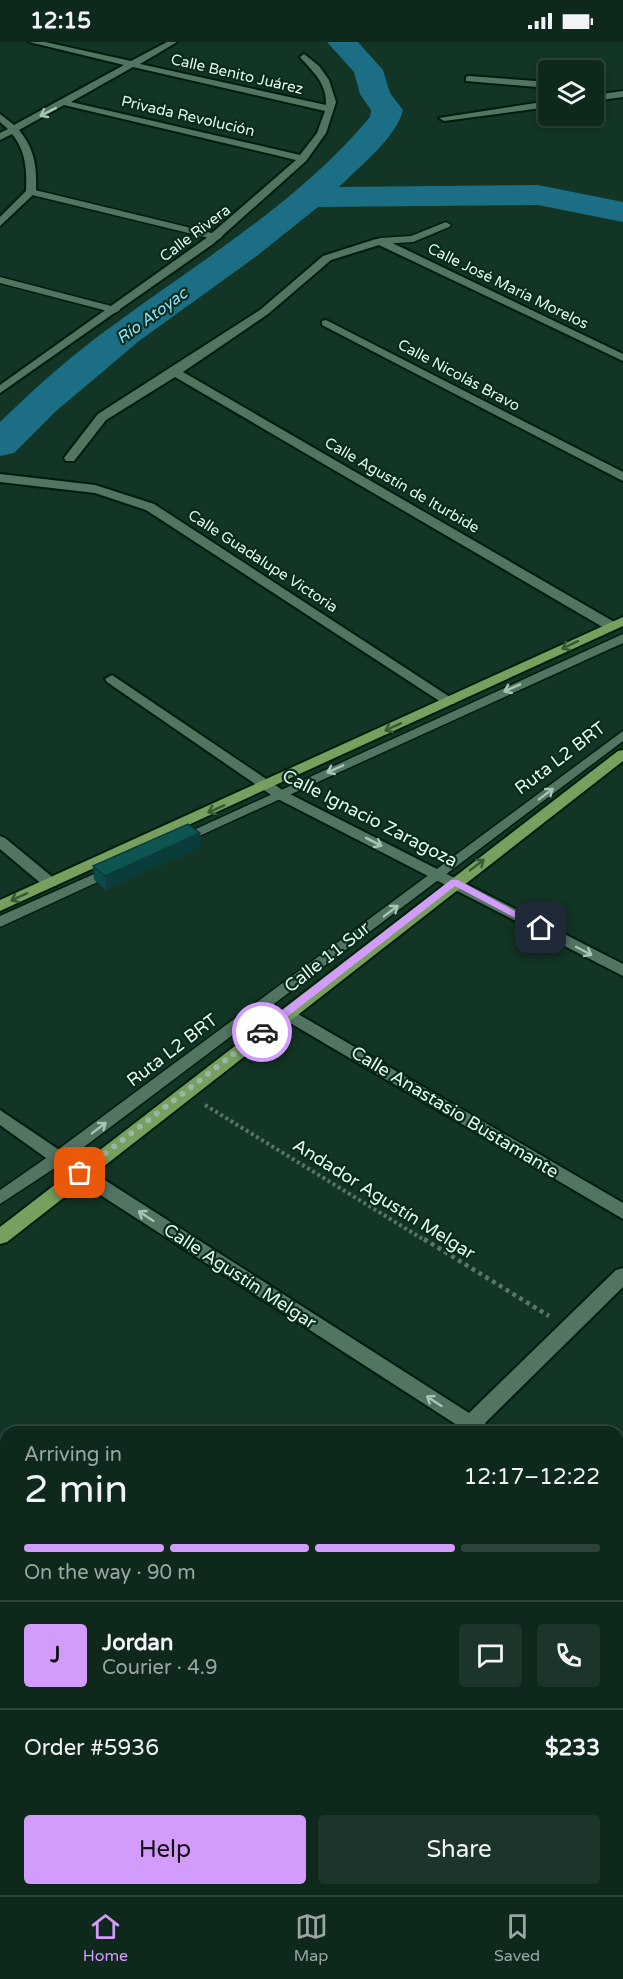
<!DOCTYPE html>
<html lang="en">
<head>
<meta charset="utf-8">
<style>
	:root { --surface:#0e281c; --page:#1c3429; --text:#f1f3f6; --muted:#9ba6a3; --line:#2e443b; --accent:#d39cfc }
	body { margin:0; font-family:"Varela Round",sans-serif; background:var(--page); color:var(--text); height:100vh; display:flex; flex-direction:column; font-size:22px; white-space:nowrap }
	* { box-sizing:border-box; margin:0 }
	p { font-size:20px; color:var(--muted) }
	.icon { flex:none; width:33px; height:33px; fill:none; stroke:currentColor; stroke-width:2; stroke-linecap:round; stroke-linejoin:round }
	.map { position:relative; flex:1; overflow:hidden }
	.sheet { position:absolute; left:0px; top:1384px; width:624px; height:470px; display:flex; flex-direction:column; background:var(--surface); border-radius:18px 18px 0 0; box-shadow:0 3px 9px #0003,0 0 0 2px var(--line) }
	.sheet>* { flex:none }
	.controls { position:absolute; left:538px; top:18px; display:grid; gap:12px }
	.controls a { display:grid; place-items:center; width:66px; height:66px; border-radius:6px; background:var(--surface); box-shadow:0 3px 9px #0003,0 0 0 2px var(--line); font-size:30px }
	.pin { position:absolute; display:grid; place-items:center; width:51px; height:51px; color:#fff; margin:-26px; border-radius:12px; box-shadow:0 3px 9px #0006 }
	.courier { position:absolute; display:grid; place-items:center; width:60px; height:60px; margin:-30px; border:4px solid #d39cfc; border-radius:50%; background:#fff; color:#222; box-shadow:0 2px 8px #0007 }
	.headline em { font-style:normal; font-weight:600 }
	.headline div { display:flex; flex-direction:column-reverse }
	.headline { display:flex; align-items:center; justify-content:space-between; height:102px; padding:0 24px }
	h1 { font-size:39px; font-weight:600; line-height:45px }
	.bar { display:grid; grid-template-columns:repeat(4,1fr); gap:9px 6px; align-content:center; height:72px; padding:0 24px }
	.bar i { height:8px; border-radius:4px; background:var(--line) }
	.bar .selected { background:var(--accent) }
	.bar p { grid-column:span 4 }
	.line { display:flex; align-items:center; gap:15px; padding:0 24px; border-top:2px solid var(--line) }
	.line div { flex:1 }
	.round { display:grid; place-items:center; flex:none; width:63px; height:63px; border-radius:6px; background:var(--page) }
	.cta { display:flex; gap:12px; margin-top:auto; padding:12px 24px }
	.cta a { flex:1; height:69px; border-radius:6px; background:var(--accent); color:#111; font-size:24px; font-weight:600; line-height:69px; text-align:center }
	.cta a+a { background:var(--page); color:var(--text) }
	.status { display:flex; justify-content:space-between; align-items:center; height:42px; padding:0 30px; background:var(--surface); direction:ltr }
	.status svg { height:16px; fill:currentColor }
	.tab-bar { display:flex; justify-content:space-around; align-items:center; height:84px; border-top:2px solid var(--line); background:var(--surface); font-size:16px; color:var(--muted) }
	.tab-bar a { display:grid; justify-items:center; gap:3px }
	.tab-bar .selected { color:var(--accent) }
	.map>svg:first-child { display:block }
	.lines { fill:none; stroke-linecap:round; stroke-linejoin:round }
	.river { fill:#1b6e84; fill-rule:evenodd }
	.service-casing { stroke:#001c0d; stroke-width:3 }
	.minor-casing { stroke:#001c0d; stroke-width:4 }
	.primary-casing { stroke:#001c0d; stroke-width:4 }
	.path-far1 { stroke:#597668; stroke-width:4; stroke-dasharray:3 3; stroke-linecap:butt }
	.path { stroke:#597668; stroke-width:4.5; stroke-dasharray:4 4; stroke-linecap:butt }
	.service { fill:#527562; fill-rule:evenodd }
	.minor { fill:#527562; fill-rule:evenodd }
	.primary { fill:#77a05f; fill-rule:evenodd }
	.wall { fill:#0c4947 }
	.shaded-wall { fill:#0a3c39 }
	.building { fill:#0e5552; stroke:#0a3c39; stroke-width:1.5 }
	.oneway { stroke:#aac4b5 }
	.oneway2 { stroke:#345a36 }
	.route { fill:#d39cfc }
	.done { stroke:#9cb4a7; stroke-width:6; stroke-dasharray:0 10.8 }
	.labels { text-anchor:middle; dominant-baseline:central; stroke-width:4.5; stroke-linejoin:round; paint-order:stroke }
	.far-street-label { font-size:15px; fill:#e5f8ed; stroke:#082b1b }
	.far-water-label { font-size:16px; font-style:italic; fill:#8ee3fe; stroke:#082b1b }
	.street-label { font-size:18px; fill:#e5f8ed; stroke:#082b1b }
</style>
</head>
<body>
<div class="status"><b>12:15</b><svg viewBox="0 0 49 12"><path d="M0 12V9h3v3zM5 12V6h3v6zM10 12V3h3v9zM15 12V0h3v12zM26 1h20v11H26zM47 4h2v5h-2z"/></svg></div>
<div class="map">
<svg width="623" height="1853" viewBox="0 0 623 1853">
	<rect width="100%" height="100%" fill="#133525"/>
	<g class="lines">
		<path class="river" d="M327,0H358L383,28L390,51L403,68C397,95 359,125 339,145L538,143L623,160V180L538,163L318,165L258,213L139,299L55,370L14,411L0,414V380C36,345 74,311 115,282C203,217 299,160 370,75L371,68L360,52L354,30Z"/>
		<defs>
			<g id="service">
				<path d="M31,147L220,193L222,195L217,198L28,152V148Z"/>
				<path d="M446,180L451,183L449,185L413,200L380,202L375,199L380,196L411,194Z"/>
				<path d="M0,235L119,266L120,268L115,271L0,241Z"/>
				<path d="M623,592V601L186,800H176L174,797Z"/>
				<path d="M623,689V699L64,1120L0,1162V1148L52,1112Z"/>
				<path d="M112,824L119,828L117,831L0,885V874Z"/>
			</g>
			<g id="minor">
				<path d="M29,0H45L131,19L167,0H177L140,22L326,63C327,41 313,30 300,15L304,12L319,24L329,38L336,60L326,91L306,119L213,202L0,351V343L205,197L296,118L64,63L19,88C35,107 37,126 36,150L0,184V175L26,149C27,128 26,109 12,92L0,98V91L8,87L0,80V72L14,83L124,23ZM133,25L325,69L317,91L300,113L71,60Z"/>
				<path d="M469,34L549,40V46L466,39V35Z"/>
				<path d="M623,49V55L594,59V53Z"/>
				<path d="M549,59V65L444,79L439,76Z"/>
				<path d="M376,197H384L623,312V319L379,203L331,218L268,272L183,330L616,581V587H606L175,335L106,378L74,419H66L64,416L98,372L260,268L323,214Z"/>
				<path d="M326,278L623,430V439L322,283V279Z"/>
				<path d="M0,432L95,443L154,462L456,659L454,662H444L146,468L95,451L0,440Z"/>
				<path d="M112,633L284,749L623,922V934L274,755L107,640L105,637Z"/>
				<path d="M0,794L5,796L56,838L58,841L56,844H44L0,807Z"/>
				<path d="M286,965L623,1161V1177L280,975L278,971Z"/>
				<path d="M0,1068L86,1126L469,1371L616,1228L623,1226V1245L485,1381L493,1390H453L457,1383L74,1136L0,1083Z"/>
				<path d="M0,1401L6,1403V1422L0,1420Z"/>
				<path d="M618,1471L623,1473V1492L618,1490Z"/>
				<path d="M6,1814V1840L0,1842V1816Z"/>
				<path d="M563,1848H591L593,1853H565Z"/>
			</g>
			<g id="primary">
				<path d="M623,575V584L0,869V858Z"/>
				<path d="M623,708V719L7,1200L0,1202V1185L618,709Z"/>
			</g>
		</defs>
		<use href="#service" class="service-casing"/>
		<use href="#minor" class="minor-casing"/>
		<use href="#primary" class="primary-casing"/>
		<path class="path-far1" d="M205,1063L426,1199"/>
		<path class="path" d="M424,1197L549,1274"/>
		<use href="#service" class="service"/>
		<use href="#minor" class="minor"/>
		<use href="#primary" class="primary"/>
	</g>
	<path class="wall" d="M201,805L106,848L94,838L93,824Z"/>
	<path class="shaded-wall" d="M200,791L201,805L106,848L105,834Z"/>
	<path class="building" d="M188,782L200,791L105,834L93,824Z"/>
	<defs><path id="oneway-shaft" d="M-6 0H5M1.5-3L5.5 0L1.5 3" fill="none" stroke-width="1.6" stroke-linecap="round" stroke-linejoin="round" transform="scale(1.5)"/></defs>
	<g class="oneway">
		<use href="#oneway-shaft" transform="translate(48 70) rotate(153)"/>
		<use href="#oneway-shaft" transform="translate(512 646) rotate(156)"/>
		<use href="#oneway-shaft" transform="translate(335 727) rotate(156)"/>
		<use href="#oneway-shaft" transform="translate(546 752) rotate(-37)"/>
		<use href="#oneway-shaft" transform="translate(374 800) rotate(27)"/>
		<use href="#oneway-shaft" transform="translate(391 869) rotate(-37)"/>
		<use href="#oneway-shaft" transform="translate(584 909) rotate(28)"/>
		<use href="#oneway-shaft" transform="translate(99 1086) rotate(-37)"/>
		<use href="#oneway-shaft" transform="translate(146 1174) rotate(-147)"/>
		<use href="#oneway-shaft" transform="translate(434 1359) rotate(-147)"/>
	</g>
	<g class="oneway2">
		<use href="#oneway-shaft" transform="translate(570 603) rotate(155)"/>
		<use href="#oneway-shaft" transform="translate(393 685) rotate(155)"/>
		<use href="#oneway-shaft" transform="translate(216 767) rotate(156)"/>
		<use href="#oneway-shaft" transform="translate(477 823) rotate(-37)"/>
		<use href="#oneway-shaft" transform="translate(19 855) rotate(155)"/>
	</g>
	<path class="route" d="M451,838H458L546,886L538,888L455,844L265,992H258V987Z"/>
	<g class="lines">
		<path class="done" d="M80,1131L262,990"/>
	</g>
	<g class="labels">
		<g class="far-street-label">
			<text transform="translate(237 32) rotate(13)">Calle Benito Juárez</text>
			<text transform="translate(188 74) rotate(13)">Privada Revolución</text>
			<text transform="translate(195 191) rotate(-37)">Calle Rivera</text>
			<text transform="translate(508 244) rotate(26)">Calle José María Morelos</text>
			<text transform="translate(459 333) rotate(28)">Calle Nicolás Bravo</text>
			<text transform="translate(402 443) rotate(30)">Calle Agustín de Iturbide</text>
			<text transform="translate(263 519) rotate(33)">Calle Guadalupe Victoria</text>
		</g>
		<g class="far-water-label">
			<text transform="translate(152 274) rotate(-36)">Río Atoyac</text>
		</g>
		<g class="street-label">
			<text transform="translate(560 716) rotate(-37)">Ruta L2 BRT</text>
			<text transform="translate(370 776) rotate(27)">Calle Ignacio Zaragoza</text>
			<text transform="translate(327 915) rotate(-38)">Calle 11 Sur</text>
			<text transform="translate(172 1008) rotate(-37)">Ruta L2 BRT</text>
			<text transform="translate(455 1070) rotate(31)">Calle Anastasio Bustamante</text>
			<text transform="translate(384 1157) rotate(32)">Andador Agustín Melgar</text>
			<text transform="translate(240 1234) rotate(33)">Calle Agustín Melgar</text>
		</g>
	</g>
</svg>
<div class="controls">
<a><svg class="icon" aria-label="layers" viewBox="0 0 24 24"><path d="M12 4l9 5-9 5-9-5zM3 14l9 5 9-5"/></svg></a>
</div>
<div class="pin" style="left:80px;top:1131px;background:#ea580c"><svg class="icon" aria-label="bag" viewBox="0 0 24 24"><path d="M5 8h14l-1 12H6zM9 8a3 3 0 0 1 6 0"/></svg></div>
<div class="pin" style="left:541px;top:886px;background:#1f2937"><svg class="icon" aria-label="home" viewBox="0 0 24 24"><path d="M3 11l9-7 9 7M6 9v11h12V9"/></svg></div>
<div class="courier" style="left:262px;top:990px"><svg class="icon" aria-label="car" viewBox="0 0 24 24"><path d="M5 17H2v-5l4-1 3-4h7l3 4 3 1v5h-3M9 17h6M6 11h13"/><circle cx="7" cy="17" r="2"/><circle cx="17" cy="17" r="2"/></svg></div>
<section class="sheet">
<div class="headline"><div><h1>2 min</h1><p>Arriving in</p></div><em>12:17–12:22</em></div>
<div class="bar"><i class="selected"></i><i class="selected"></i><i class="selected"></i><i></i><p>On the way · 90 m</p></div>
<div class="line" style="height:108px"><b class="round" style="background:var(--accent);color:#111">J</b><div><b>Jordan</b><p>Courier · 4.9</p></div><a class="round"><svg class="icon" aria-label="chat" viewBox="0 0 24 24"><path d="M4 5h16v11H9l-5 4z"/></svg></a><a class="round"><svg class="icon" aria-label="phone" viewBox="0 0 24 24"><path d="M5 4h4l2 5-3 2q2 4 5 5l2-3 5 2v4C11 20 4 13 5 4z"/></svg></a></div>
<div class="line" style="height:78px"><div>Order #5936</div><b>$233</b></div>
<div class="cta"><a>Help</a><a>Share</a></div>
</section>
</div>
<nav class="tab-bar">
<a class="selected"><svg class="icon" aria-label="home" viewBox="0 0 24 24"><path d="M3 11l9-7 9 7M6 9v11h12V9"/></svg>Home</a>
<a><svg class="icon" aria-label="map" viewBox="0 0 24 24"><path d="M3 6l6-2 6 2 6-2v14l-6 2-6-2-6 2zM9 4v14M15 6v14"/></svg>Map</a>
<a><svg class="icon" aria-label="saved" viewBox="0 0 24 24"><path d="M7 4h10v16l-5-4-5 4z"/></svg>Saved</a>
</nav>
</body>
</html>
